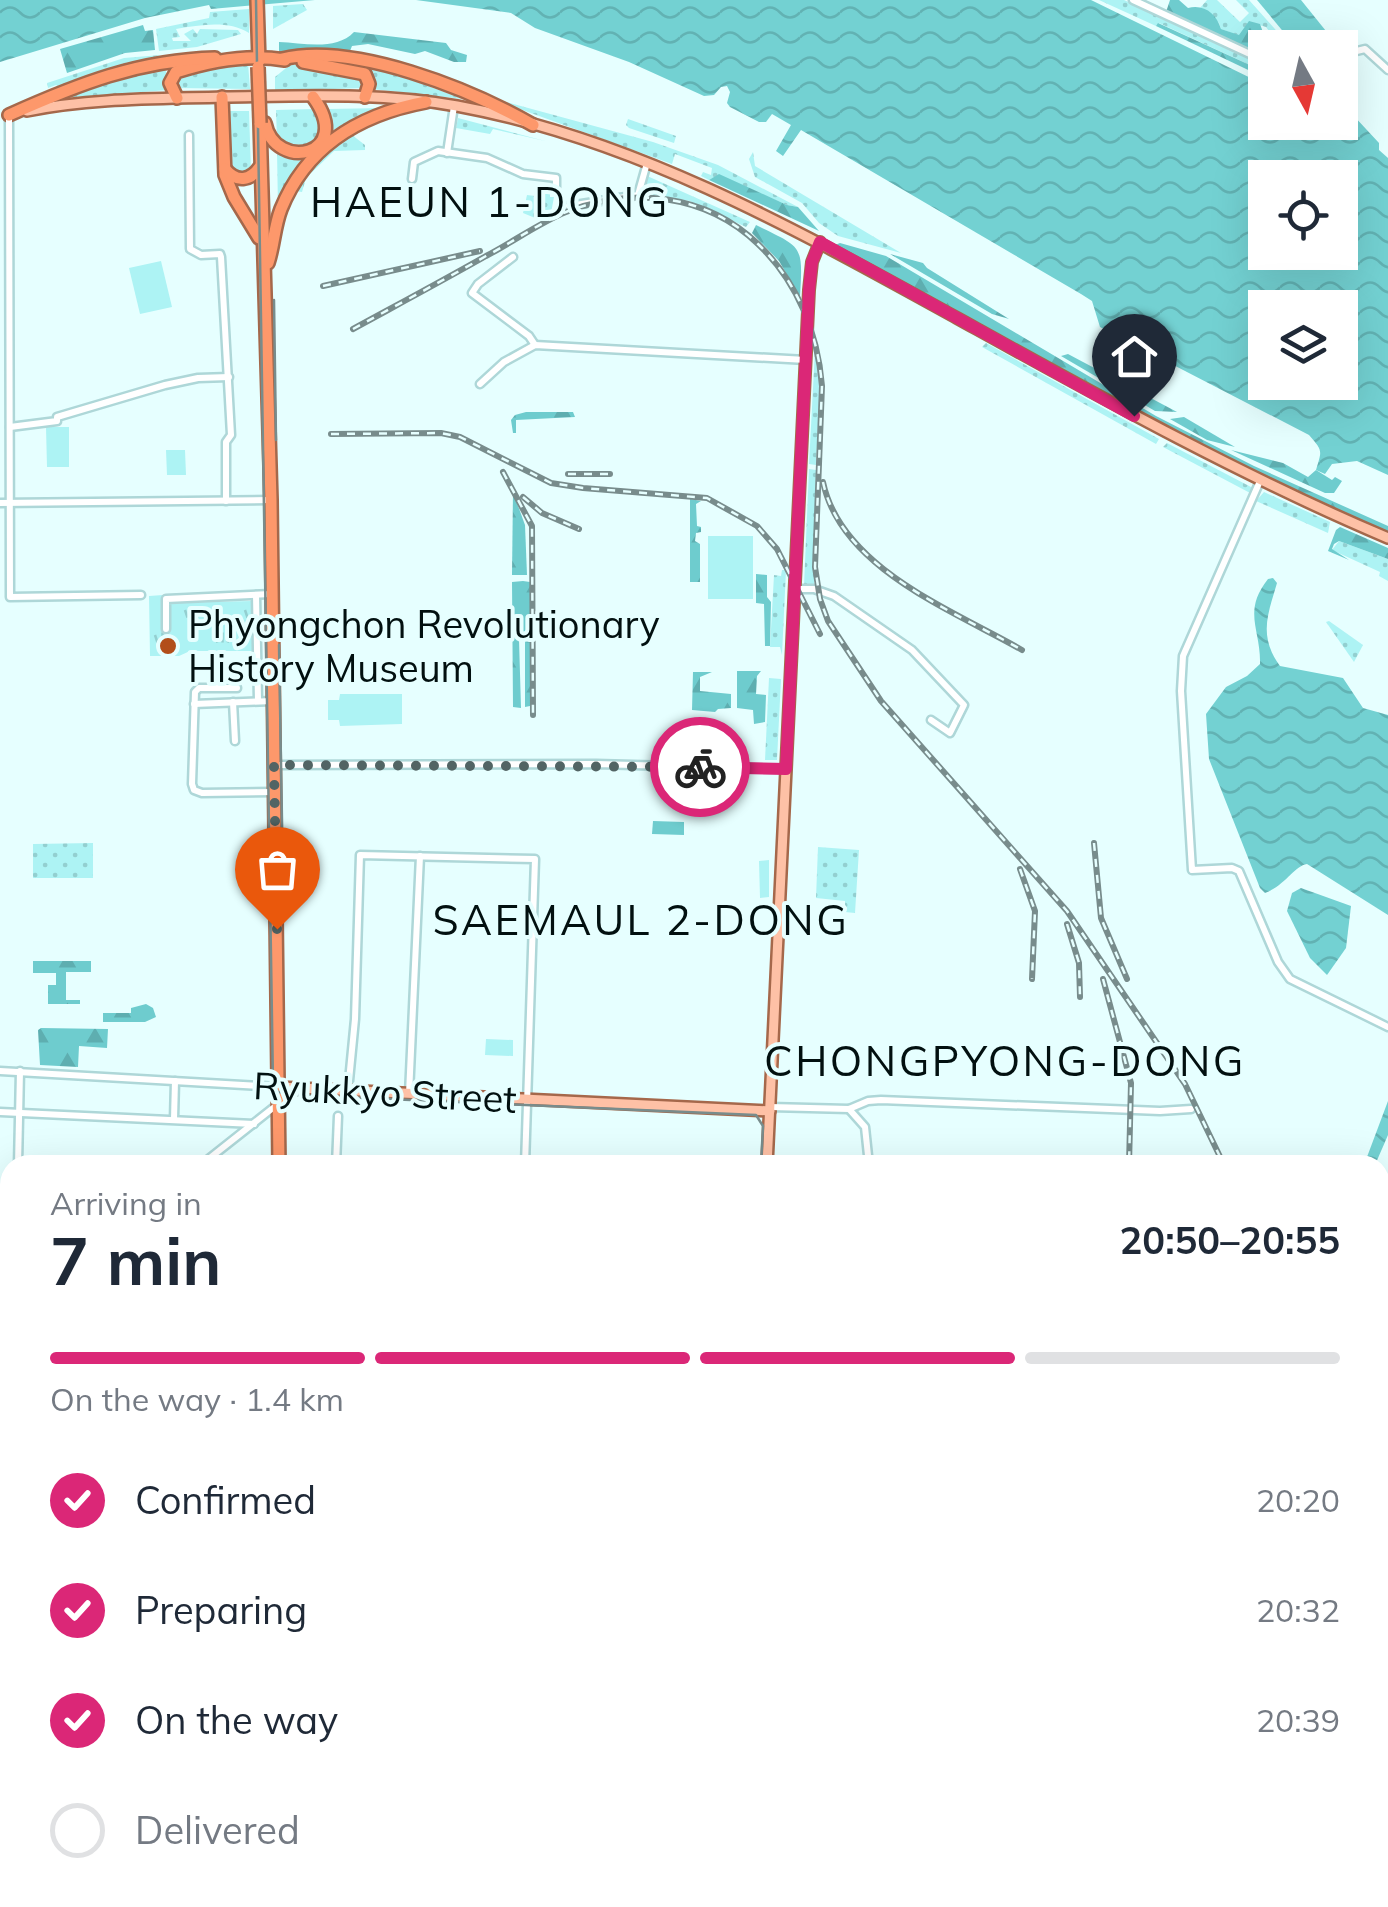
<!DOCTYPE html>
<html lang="en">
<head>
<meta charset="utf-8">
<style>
	:root { --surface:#fff; --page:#f2f2f3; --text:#1f2937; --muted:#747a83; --line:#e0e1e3; --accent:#db2777 }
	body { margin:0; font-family:Mulish,sans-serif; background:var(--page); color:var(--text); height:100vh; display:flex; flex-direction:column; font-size:38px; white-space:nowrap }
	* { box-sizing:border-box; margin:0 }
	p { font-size:32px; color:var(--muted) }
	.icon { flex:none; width:55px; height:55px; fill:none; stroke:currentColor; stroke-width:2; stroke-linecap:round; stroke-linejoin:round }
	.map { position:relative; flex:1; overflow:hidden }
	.side { position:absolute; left:0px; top:1155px; width:1390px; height:752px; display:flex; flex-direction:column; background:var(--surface); border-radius:30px 30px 0 0; box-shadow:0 10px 40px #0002 }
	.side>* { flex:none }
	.needle { width:65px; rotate:172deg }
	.controls { position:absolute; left:1248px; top:30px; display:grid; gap:20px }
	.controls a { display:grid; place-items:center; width:110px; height:110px; border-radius:0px; background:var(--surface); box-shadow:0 10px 40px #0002; font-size:50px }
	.pin { position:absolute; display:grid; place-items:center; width:85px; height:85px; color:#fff; margin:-102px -42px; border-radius:50% 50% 50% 0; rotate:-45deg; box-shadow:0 0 10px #0007 }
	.pin .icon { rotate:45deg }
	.courier { position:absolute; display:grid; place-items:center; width:100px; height:100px; margin:-50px; border:8px solid #db2777; border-radius:50%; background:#fff; color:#222; box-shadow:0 2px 12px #0007 }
	.overview em { font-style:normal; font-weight:700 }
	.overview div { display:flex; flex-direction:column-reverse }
	.overview { display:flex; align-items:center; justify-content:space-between; height:170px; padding:0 50px }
	h1 { font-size:65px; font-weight:700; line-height:75px }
	.bar { display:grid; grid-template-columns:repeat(4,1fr); gap:15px 10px; align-content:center; height:120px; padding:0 50px }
	.bar i { height:12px; border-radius:8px; background:var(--line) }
	.bar .selected { background:var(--accent) }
	.bar p { grid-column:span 4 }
	ol { padding:0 50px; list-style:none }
	li { display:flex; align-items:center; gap:30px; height:110px }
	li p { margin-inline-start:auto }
	li .icon { padding:10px; border-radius:50%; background:var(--accent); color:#fff; stroke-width:4 }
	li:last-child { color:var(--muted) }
	li i { width:55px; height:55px; border:5px solid var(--line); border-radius:50% }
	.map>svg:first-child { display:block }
	.grass { fill:url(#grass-dots) }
	.forest { fill:url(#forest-firs) }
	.park { fill:url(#park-tufts) }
	.pitch { fill:#adf3f4 }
	.water { fill:url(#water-waves); fill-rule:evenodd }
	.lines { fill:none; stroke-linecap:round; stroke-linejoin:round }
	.minor-casing { stroke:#aed7d8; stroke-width:11 }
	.major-casing { stroke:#a5684b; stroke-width:14 }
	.highway-casing { stroke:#a5684b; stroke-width:16 }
	.minor { stroke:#fff; stroke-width:6 }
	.major { stroke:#fec1a6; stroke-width:9 }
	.highway { stroke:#fd986b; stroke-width:11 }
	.tram { stroke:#788c8c; stroke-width:2.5 }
	.rail-casing { stroke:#788c8c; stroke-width:6 }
	.rail { stroke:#e6ffff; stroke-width:2.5; stroke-dasharray:8; stroke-linecap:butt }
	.highway-bridge-casing { stroke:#a5684b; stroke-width:16; stroke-linecap:butt }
	.highway-bridge { stroke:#fd986b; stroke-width:11 }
	.done { stroke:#526464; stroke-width:10; stroke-dasharray:0 18 }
	.route { stroke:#db2777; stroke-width:12 }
	.poi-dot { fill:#b24e1a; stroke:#e6ffff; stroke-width:4 }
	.labels { text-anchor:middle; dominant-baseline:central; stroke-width:8; stroke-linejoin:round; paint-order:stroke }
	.poi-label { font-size:38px; fill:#021010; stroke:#e6ffff; text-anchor:start }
	.street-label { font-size:38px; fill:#021010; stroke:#e6ffff }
	.quarter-label { font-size:42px; letter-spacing:2.5px; fill:#021010; stroke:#e6ffff }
</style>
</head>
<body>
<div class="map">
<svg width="1388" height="1907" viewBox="0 0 1388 1907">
	<defs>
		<pattern id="grass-dots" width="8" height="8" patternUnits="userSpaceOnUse" patternTransform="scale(2.5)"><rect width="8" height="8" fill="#adf3f4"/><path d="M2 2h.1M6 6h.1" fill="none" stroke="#93cfd0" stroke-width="1.8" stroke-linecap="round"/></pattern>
		<pattern id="forest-firs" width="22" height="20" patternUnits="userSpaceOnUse" patternTransform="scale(2.5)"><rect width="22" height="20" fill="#6eccce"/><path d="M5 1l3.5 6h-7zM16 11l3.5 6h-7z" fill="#5eaeb0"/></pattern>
		<pattern id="park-tufts" width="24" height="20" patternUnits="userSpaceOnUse" patternTransform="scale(2.5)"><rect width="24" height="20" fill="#adf3f4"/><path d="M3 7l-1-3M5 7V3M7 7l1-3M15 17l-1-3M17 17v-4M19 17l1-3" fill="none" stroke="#93cfd0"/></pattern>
		<pattern id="water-waves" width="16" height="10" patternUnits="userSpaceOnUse" patternTransform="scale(2.5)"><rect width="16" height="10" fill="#73d1d2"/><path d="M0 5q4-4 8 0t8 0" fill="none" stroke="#62b2b3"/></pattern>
	</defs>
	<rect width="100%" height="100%" fill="#e6ffff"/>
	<g class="grass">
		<path d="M1099,0H1124L1265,66V72L1159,23L1156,26Z"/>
		<path d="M1207,0H1217L1240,22L1249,13L1236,0H1249L1291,47H1281L1266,27L1249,22L1240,36L1221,29L1219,23L1200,8Z"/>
		<path d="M303,4L307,10L273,29V6Z"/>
		<path d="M249,9V33C228,20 201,25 176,29L180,37L172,38L173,41H191L184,34L193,29L197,34L200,29L238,30L241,34L197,47L159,51L156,29L209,18L210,12Z"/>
		<path d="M161,55L60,88L56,85L48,88L47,83L124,58Z"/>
		<path d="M311,61L388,71L463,99L372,89V79Z"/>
		<path d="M248,63L250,89L176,88L175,78L179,74Z"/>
		<path d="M165,64L168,90L65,98L67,94Z"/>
		<path d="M291,64L357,74L364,78V88L275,91V77Z"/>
		<path d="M481,95L653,142L718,165L798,207L787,205L719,175L709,180L701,176L703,172L711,175L712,168L675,154L672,164Z"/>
		<path d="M384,108L336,134L278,209L277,151L298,157L328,138L331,128L327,109Z"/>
		<path d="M315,109L320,111L322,135L303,151L277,142L276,110Z"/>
		<path d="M229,111H249L251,172L246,175L228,170L226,114Z"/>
		<path d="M458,118L545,141L493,129L490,134L456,128Z"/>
		<path d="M628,119L676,136L674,143L629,128L626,125Z"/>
		<path d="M352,135L365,145V150L334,151L306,178L302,192L295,191L319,161Z"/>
		<path d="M753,152L755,166L901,253L838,236L819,223L802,203L755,177L749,159Z"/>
		<path d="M645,175L750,222L746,227L690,201L643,193Z"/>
		<path d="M536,191L550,192V197H554L551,213L540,220L523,213L527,195L535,196Z"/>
		<path d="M986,343L1159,439L1156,444L982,347Z"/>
		<path d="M815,350L820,384L816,465L809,464Z"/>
		<path d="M1167,443L1251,487L1252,494L1163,447Z"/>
		<path d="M809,469L816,470L814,586H804Z"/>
		<path d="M1264,492L1330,522L1328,533L1256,501Z"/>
		<path d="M1339,541L1388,559V581L1379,576L1380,572L1332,550Z"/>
		<path d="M782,570H786L782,655L780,647H770L774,575L781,576Z"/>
		<path d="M1329,621L1363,645L1354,662L1326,622Z"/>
		<path d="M769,678L781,679L777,760H765Z"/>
		<path d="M93,843V878H33V844Z"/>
		<path d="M818,847L859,850L855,913L845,912V901L816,898Z"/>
		<path d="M10,1846V1898H15L10,1907H0C0,1886 0,1863 10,1846Z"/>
	</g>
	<g class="forest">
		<path d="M1170,0H1179L1188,8C1205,4 1216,14 1221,29L1239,35L1249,21L1260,24L1265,38V58L1166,12Z"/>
		<path d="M1158,23L1265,72V78L1156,26Z"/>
		<path d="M143,25L145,31L153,30L155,50L125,53L67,73L60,49Z"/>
		<path d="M354,32L446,43L451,50L467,55L466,62H454L425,51L415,54L368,44L352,46L350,51L376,57L375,61L279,52V42C304,43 336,51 354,32Z"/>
		<path d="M719,174L787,205L798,207L819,231L709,180Z"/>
		<path d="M756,225C803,248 803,244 800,297L779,261L752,233Z"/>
		<path d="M840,243L886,256L1156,416L1254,466L1388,526V532L1233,463L835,245Z"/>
		<path d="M890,254L923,263L927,268L1009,319L992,314Z"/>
		<path d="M1068,354L1177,412L1155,411L1061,356Z"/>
		<path d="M526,412H573L575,417L516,420V433H513L511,420L515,415Z"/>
		<path d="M1184,417L1235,447L1207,440L1170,419Z"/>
		<path d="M1231,450L1283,463L1308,477L1316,470L1332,480L1335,477L1342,481L1334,493H1325Z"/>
		<path d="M513,492L525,525L527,575H512Z"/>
		<path d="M690,499L701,501L696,504L697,526L701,527V532L696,533L695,541L700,544V582H690Z"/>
		<path d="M1340,527L1388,548V559L1339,541L1334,544L1332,549L1349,560L1328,551L1336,530Z"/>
		<path d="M756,574L767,575V597L771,602L770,646H765L764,604L756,603Z"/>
		<path d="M523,581L530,582V706L525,707V640L519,639L521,708L513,707L512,582Z"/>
		<path d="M737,671H761L757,676L756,694L766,695L765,722L754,724L753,710L737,708Z"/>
		<path d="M693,672H712L700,677V691L731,694V708L718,709L715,712L692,710Z"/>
		<path d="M653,821L684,822V835L652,834Z"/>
		<path d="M33,961H91V972H66V1000H80V1004H48V985H56V973H33Z"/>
		<path d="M146,1004L153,1008L156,1017L145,1022H103V1013H131V1008Z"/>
		<path d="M41,1028L108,1029L107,1048L79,1046L78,1067L40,1065L38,1030Z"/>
	</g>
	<path class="park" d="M163,595L164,603L252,601L254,651H190L179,656H150L149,596Z"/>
	<g class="pitch">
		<path d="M161,261L172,307L140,314L129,268Z"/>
		<path d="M46,427H69V467H47Z"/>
		<path d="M166,450H185L186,475H167Z"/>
		<rect x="708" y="536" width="45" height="63"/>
		<path d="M340,694H402V724L340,726L339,720H328V700H339Z"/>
		<path d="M769,860V897L760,898L759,861Z"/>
		<path d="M486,1039L513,1040V1056L485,1055Z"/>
	</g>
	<g class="water">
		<path d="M0,0H315L211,9L209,5L145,18L0,62Z"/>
		<path d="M416,0H1091L1265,85V122H1340V101L1379,143V150L1388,158V475L1357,461L1332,464L1325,474L1316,470C1322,450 1323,451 1309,435L1100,327L1092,301L1081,294L801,130L783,156L776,151L791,125L772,114L766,122H759L730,107L727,103L730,92L727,86L721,87L714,95L704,96L629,62L535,28L511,13ZM1265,178H1340V252H1265ZM1265,308H1340V382H1265Z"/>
		<path d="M1257,0H1301L1330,36L1335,47H1296Z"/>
		<path d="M1273,578L1277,583C1268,614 1258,636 1280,666L1343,678L1363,708L1388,715V915L1307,864C1294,866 1286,885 1265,893L1260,888L1209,759L1206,714L1226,687L1247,676L1260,664C1261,629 1242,612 1268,579Z"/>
		<path d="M1301,888L1351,906L1346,948L1327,975L1310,958L1287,911L1292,893Z"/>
		<path d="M1388,1101V1135L1375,1165H1364Z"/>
		<path d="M1388,1480V1614L1380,1628V1489Z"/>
		<path d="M897,1898H970L956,1907H883Z"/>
		<path d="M1222,1898H1292L1291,1907H1222Z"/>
	</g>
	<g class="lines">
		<defs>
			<g id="minor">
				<path d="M1133,0L1265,61"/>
				<path d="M1340,55L1365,49L1388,70"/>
				<path d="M9,116L10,597L141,595"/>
				<path d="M189,135L190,249L201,255L220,254L221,257L231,435L226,442V501"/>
				<path d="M447,153L454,106"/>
				<path d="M412,179L414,162L438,151L487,158L523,174L556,178V190"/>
				<path d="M569,206L638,195L647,163"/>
				<path d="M513,257L478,284L472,293L529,336L535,345"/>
				<path d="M480,384L504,362L535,345L806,360"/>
				<path d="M10,427L57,421V417L165,385L198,378L229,377"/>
				<path d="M1260,481L1183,656L1181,691L1192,870L1232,868L1239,871L1278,962L1290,979L1388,1027"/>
				<path d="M0,503L271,500"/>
				<path d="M795,589H814L834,596L912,650L964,705L950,733L931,720"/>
				<path d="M256,595L258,701"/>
				<path d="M166,629V599L271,594"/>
				<path d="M237,688H199L195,692L192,784L194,790L202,793L275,792"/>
				<path d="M233,702L235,741"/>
				<path d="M194,704L272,701"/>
				<path d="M276,765L596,764L785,769"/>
				<path d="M0,1071L278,1087"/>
				<path d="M348,1091L355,1019L360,855L535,859L525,1165"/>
				<path d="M409,1094L420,856"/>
				<path d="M770,1107L849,1109L868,1101L881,1100L1160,1111L1191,1109"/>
				<path d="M849,1109L865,1127L869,1165"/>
				<path d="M0,1112L254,1124"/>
				<path d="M174,1119L175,1081"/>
				<path d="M18,1165L20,1071"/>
				<path d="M201,1165L278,1104"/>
				<path d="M336,1165L338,1116"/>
				<path d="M0,1338L10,1321"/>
				<path d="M0,1470L10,1462"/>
				<path d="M0,1606L10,1619"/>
				<path d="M235,1898L237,1907"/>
				<path d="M469,1898V1907"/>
				<path d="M549,1898L553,1907"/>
				<path d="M616,1898L620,1907"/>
				<path d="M581,1907L601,1898"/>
				<path d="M877,1907L890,1898"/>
				<path d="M1385,1907L1388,1884"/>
			</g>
			<g id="major">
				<path d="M27,111C92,98 157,99 223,97C300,96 380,92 457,106C636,139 799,231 957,318C1098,396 1239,475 1388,538"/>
				<path d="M279,1087L770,1111"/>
				<path d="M767,1165L809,290L812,262L820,242"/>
				<path d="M1380,1272L1388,1252"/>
				<path d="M0,1781L10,1800"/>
				<path d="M55,1898L60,1907"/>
				<path d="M797,1898L799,1907"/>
				<path d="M807,1898L809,1907"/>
				<path d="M1189,1907V1898"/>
			</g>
			<g id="highway">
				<path d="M257,0L259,61"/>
				<path d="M282,59C354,42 470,89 533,125"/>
				<path d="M303,62L365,74L369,84L365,97"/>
				<path d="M222,97L225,175L234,197L259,238"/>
				<path d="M177,98L170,83L176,72C210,61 250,54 285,60"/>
				<path d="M9,115C78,84 139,60 215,58"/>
				<path d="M260,123L271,500L279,1165"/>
				<path d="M265,123C275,173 356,156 313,97"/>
				<path d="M225,169C237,183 250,181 260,167"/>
				<path d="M268,263C274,245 274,227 281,209C307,145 361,114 426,102"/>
				<path d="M0,1861L10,1834"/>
				<path d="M27,1907L32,1898"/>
			</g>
		</defs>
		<use href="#minor" class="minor-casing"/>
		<use href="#major" class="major-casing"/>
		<use href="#highway" class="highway-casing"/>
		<use href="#minor" class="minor"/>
		<use href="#major" class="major"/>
		<use href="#highway" class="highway"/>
		<g class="tram">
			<path d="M256,0L273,1084L278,1092L293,1095L756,1115L763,1126L761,1165"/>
			<path d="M274,300L276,440"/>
			<path d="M279,645L283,880"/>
			<path d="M0,1791L10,1807"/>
			<path d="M51,1898L55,1907"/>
			<path d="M793,1898L795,1907"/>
		</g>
		<defs>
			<g id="rail">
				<path d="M323,286L480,251"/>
				<path d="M353,329C397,305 442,281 486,256C513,242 539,223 566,212C632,186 706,194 758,244C797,281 818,333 822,386L815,567L820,599L828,621L881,701L1067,911L1185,1084L1224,1165"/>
				<path d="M331,434L441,433L460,437L551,483L583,488L707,498L757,526L777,549L820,634"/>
				<path d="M503,472L532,526L533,715"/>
				<path d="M568,474H610"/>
				<path d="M823,482C841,568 952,610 1022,650"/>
				<path d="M523,497L542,513L579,529"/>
				<path d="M1094,843L1101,918L1127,979"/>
				<path d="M1020,869L1035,911L1032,979"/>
				<path d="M1067,924L1079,963L1080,997"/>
				<path d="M1103,979L1131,1083L1129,1165"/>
				<path d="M0,1732L10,1748"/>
				<path d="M89,1898L93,1907"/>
				<path d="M1170,1907L1171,1898"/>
			</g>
		</defs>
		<use href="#rail" class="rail-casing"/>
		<use href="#rail" class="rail"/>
		<defs>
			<path id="highway-bridge" d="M258,67L260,123"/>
		</defs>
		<use href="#highway-bridge" class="highway-bridge-casing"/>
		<use href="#highway-bridge" class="highway-bridge"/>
	</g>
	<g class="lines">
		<path class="done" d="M277,929L274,765L700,767"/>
		<path class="route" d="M700,767L786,769L809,290L812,262L820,242L1134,416"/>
	</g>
	<circle class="poi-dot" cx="168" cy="646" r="10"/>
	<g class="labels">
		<g class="poi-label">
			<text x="188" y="624">Phyongchon Revolutionary<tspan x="188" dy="44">History Museum</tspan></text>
		</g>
		<g class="street-label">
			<text transform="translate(385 1092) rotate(3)">Ryukkyo Street</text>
		</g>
		<g class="quarter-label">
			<text x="490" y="201">HAEUN 1-DONG</text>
			<text x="641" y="919">SAEMAUL 2-DONG</text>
			<text x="1005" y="1060">CHONGPYONG-DONG</text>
		</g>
	</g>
</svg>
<div class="controls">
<a><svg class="needle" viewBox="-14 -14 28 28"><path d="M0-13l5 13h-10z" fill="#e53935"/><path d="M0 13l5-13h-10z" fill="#747a83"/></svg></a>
<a><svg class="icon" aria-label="locate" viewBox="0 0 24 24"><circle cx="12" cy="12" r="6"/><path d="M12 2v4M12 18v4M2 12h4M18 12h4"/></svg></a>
<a><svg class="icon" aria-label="layers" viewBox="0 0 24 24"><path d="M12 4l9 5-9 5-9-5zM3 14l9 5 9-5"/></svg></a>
</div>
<div class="pin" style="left:277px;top:929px;background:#ea580c"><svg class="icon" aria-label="bag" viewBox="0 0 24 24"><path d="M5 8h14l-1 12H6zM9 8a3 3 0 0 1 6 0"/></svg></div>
<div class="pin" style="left:1134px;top:416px;background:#1f2937"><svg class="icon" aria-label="home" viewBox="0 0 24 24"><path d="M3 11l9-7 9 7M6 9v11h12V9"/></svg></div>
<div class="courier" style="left:700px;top:767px"><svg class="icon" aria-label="bike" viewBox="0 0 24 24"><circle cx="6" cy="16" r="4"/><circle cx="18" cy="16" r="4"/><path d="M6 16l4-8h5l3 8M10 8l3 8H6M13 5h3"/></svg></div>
<section class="side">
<div class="overview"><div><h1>7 min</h1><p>Arriving in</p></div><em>20:50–20:55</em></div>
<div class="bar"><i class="selected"></i><i class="selected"></i><i class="selected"></i><i></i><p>On the way · 1.4 km</p></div>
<ol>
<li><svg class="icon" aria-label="check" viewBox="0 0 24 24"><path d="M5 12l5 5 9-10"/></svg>Confirmed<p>20:20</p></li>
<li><svg class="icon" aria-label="check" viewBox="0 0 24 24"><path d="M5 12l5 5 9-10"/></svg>Preparing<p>20:32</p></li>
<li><svg class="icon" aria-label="check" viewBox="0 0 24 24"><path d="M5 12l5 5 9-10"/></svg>On the way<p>20:39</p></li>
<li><i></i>Delivered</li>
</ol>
</section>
</div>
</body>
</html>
